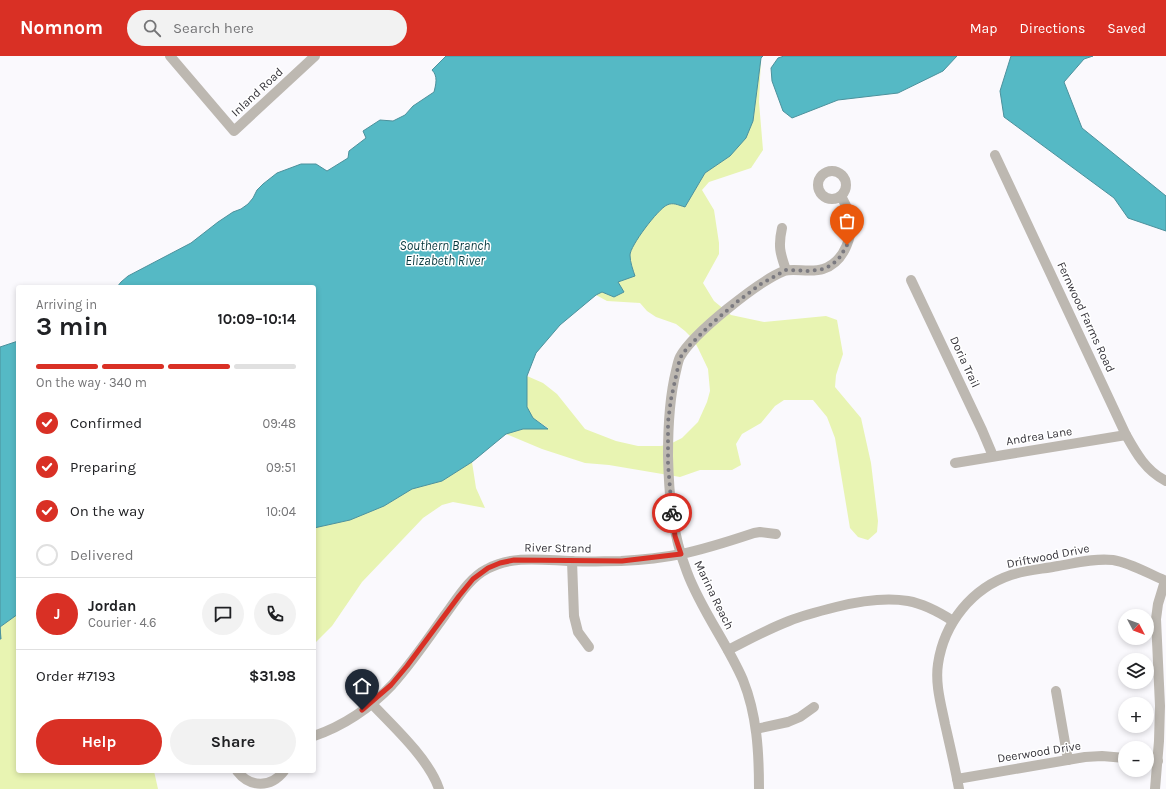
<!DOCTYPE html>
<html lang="en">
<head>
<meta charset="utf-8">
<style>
	:root { --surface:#fff; --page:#f2f2f2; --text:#202124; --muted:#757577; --line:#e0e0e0; --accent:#d93025 }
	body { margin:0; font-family:Karla,sans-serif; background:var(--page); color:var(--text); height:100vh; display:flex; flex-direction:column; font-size:15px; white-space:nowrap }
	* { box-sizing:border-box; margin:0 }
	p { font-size:13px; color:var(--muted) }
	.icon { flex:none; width:22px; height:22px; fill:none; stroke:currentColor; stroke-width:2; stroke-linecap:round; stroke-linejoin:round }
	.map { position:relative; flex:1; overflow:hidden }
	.sheet { position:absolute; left:16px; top:229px; width:300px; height:488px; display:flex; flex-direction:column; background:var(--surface); border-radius:4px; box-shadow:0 2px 6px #0003 }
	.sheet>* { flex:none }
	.needle { width:26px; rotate:131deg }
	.fabs { position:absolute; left:1118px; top:553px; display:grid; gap:8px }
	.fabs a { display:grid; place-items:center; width:36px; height:36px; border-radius:50%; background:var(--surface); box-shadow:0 2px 6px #0003; font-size:20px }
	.pin { position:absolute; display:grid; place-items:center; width:34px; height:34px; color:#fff; margin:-41px -17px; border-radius:50% 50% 50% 0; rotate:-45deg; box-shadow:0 0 4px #0007 }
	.pin .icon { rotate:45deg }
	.courier { position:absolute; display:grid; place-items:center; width:40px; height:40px; margin:-20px; border:3px solid #d93025; border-radius:50%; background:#fff; color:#222; box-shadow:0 1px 5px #0007 }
	.head em { font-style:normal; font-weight:700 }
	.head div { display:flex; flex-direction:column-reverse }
	.head { display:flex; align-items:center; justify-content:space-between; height:68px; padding:0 20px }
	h1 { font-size:26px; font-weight:700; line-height:30px }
	.bar { display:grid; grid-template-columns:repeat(4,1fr); gap:6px 4px; align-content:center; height:48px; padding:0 20px }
	.bar i { height:5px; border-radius:3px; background:var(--line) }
	.bar .current { background:var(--accent) }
	.bar p { grid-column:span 4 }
	.line { display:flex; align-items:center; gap:10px; padding:0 20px; border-top:1px solid var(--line) }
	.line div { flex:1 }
	.round { display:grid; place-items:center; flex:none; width:42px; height:42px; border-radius:21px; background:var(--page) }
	ol { padding:0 20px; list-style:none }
	li { display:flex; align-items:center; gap:12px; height:44px }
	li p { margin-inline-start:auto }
	li .icon { padding:4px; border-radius:50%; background:var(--accent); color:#fff; stroke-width:4 }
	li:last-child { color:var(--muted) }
	li i { width:22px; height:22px; border:2px solid var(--line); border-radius:50% }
	.action { display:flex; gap:8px; margin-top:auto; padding:8px 20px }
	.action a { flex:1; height:46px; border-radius:24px; background:var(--accent); color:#fff; font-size:16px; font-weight:700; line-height:46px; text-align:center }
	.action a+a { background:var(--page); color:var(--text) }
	header { display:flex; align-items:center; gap:24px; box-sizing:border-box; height:56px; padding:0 20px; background:var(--accent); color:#fff }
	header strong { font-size:19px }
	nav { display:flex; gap:22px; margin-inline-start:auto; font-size:14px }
	.search { width:280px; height:36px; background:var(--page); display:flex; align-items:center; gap:10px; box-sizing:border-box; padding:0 14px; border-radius:22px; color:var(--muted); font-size:15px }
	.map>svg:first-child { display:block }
	.green { fill:#e8f4b2 }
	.water { fill:#55b9c5; stroke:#4c919c }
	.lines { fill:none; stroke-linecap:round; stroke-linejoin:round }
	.minor { stroke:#bdb8b1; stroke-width:10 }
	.done { stroke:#7b7a80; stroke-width:4; stroke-dasharray:0 7.2 }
	.route { stroke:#d93025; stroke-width:5 }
	.labels { text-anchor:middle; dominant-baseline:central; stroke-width:3; stroke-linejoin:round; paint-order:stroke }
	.street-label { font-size:12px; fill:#37353c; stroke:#fff }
	.water-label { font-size:13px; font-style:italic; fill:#07393e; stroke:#fff }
</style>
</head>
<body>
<header>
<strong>Nomnom</strong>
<div class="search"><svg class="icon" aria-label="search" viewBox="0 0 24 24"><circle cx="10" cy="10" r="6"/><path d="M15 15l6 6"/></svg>Search here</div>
<nav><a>Map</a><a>Directions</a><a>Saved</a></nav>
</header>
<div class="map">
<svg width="1166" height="733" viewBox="0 0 1166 733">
	<rect width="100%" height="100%" fill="#faf9fd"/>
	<g class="green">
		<path d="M761,2L759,46L763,94L751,112L709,126L702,134L714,154L719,187V198L703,227L714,245L731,259L764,266L826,260L837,264L843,298L836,319L835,331L861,362L871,407L878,465L877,476L868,484L858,481L850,472L835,382L827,361L813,344H784L775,350L761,367L742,378L736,388L741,409L732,414H700L680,421L609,409L585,407L542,393L506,378L523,373L548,372L533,362L527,351V320L543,327L557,338L585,373L616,385L638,390H661L672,387L682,382L698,366L707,346L710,335L708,313L698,292L693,283L685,275L676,268L656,261L647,255L640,247L607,245L596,239L602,236L614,241L624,236L618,226L635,220C633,214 630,205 630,199C630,189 658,153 667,149C673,146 679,149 685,151L705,117L730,100L753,65Z"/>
		<path d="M472,406L476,432L485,452L453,446L442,449L423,462L362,526L332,570L314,588V472L350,464L384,450L412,433L442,425Z"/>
		<path d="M18,558V715H154L158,733H0V571Z"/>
	</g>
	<g class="water">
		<path d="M446,0H763L761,2L753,65L746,82L730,100L705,117L685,151C678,149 673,146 667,149C658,153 630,190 630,199C630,206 633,214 635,220L618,226L624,236L614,241L602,236L596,239L560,269L536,297L527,320V351L533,362L548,373H523L506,378L472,406L442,425L412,433L384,450L350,464L314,472V231H117L121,226L128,220L191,187L218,166L233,156L241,153L248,148L253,142L257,134L263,128L277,117L301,108H316L327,115L348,102L349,95L366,82L363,75L380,64L393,65L405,59L413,50L434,36C436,28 438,20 432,14Z"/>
		<path d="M784,0H957L943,15L898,37L838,44L792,62L783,55L772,25L771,12L778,2Z"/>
		<path d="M1011,0H1093L1084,3L1064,26L1082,72L1166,140V175L1128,162L1114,142L1004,61L1000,35Z"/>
		<path d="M18,285V558L0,571L1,583H0V291Z"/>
	</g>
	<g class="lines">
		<g class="minor">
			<path d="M170,0L234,75L315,0"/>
			<path d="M995,99L1126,379C1136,397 1146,415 1166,425"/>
			<circle cx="832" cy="129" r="14"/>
			<path d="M782,172C778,190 780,197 786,214"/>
			<path d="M911,224L982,374L993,400"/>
			<path d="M955,407L1126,379"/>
			<path d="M572,505L574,560L578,576L589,591"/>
			<path d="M728,594C748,584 768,573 789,565C804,559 820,555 836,551C860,545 884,541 908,545C925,548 939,556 953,565"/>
			<path d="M1056,635L1068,704"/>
			<path d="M371,647C393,670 429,703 439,733"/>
			<path d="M756,673L788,666L800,661L814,651"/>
			<path d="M314,680C343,670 371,651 392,629C411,608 428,583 445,559C457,543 469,522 487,513C512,499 543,504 570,505C587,506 604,505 621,505C641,504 662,502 681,498C706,493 730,485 754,477L760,476L776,478"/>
			<path d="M1147,704L1158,705"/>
			<path d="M237,715C250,732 271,732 284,715"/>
			<path d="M957,723L1085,701L1102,700L1125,702"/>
			<path d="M759,733C759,696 757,659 743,624C727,587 701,554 687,516C672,477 669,441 668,400C668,371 669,343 676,315C677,311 678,305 680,301C693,277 759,225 784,215C793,212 812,217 823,213C845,206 855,177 849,157C847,151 844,146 841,140"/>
			<path d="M959,733C955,711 950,690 945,668C941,648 935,628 938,608C944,567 972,532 1011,519C1026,514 1043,513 1058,510C1076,507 1094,502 1113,504C1131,507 1149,518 1166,525"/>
			<path d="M1155,733L1159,685L1160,650L1156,563L1158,548L1165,525"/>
		</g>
	</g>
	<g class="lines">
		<path class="done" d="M672,457L668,408V366L671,343L680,302L687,292L709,270L738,245L761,228L786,214L810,215L823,213L832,209L840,201L847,189"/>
		<path class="route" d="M362,654L391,629L407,610L459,540L473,523L488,512L500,507L514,504L622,505L681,498L675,480L672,457"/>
	</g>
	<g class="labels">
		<g class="street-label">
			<text transform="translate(257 36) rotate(-43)">Inland Road</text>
			<text transform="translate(1086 261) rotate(65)">Fernwood Farms Road</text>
			<text transform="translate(965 306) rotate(65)">Doria Trail</text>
			<text transform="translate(1039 380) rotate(-9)">Andrea Lane</text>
			<text transform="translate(558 492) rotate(1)">River Strand</text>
			<text transform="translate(1048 500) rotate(-11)">Driftwood Drive</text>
			<text transform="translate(714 539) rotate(64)">Marina Reach</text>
			<text transform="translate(1039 696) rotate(-9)">Deerwood Drive</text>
		</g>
		<g class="water-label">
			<text x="445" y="189">Southern Branch<tspan x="445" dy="15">Elizabeth River</tspan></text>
		</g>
	</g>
</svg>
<div class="fabs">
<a><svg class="needle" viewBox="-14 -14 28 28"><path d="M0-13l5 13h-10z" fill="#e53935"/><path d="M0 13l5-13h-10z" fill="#757577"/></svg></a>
<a><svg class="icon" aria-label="layers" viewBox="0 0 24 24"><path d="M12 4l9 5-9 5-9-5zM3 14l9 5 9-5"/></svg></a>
<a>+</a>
<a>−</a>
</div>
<div class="pin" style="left:847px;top:189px;background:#ea580c"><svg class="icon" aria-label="bag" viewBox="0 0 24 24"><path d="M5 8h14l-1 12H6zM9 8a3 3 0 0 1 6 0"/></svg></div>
<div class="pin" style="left:362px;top:654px;background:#1f2937"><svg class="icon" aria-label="home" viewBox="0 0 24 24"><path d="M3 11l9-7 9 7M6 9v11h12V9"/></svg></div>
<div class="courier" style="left:672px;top:457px"><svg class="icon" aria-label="bike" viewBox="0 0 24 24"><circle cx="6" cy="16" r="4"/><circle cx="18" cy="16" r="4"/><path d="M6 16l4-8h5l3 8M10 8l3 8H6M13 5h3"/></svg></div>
<section class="sheet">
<div class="head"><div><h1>3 min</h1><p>Arriving in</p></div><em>10:09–10:14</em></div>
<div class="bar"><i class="current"></i><i class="current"></i><i class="current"></i><i></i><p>On the way · 340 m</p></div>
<ol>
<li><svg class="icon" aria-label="check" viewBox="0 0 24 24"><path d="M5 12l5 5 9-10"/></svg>Confirmed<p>09:48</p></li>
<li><svg class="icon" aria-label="check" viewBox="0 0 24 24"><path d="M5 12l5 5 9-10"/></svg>Preparing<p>09:51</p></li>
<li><svg class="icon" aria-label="check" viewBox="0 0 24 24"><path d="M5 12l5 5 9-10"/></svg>On the way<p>10:04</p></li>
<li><i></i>Delivered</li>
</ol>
<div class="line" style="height:72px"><b class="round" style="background:var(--accent);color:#fff">J</b><div><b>Jordan</b><p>Courier · 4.6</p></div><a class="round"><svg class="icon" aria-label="chat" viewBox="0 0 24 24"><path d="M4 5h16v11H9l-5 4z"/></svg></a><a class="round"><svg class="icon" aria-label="phone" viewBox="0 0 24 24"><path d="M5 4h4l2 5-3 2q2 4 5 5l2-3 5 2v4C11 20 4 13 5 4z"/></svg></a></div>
<div class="line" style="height:52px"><div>Order #7193</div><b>$31.98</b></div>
<div class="action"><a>Help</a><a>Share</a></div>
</section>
</div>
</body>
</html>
